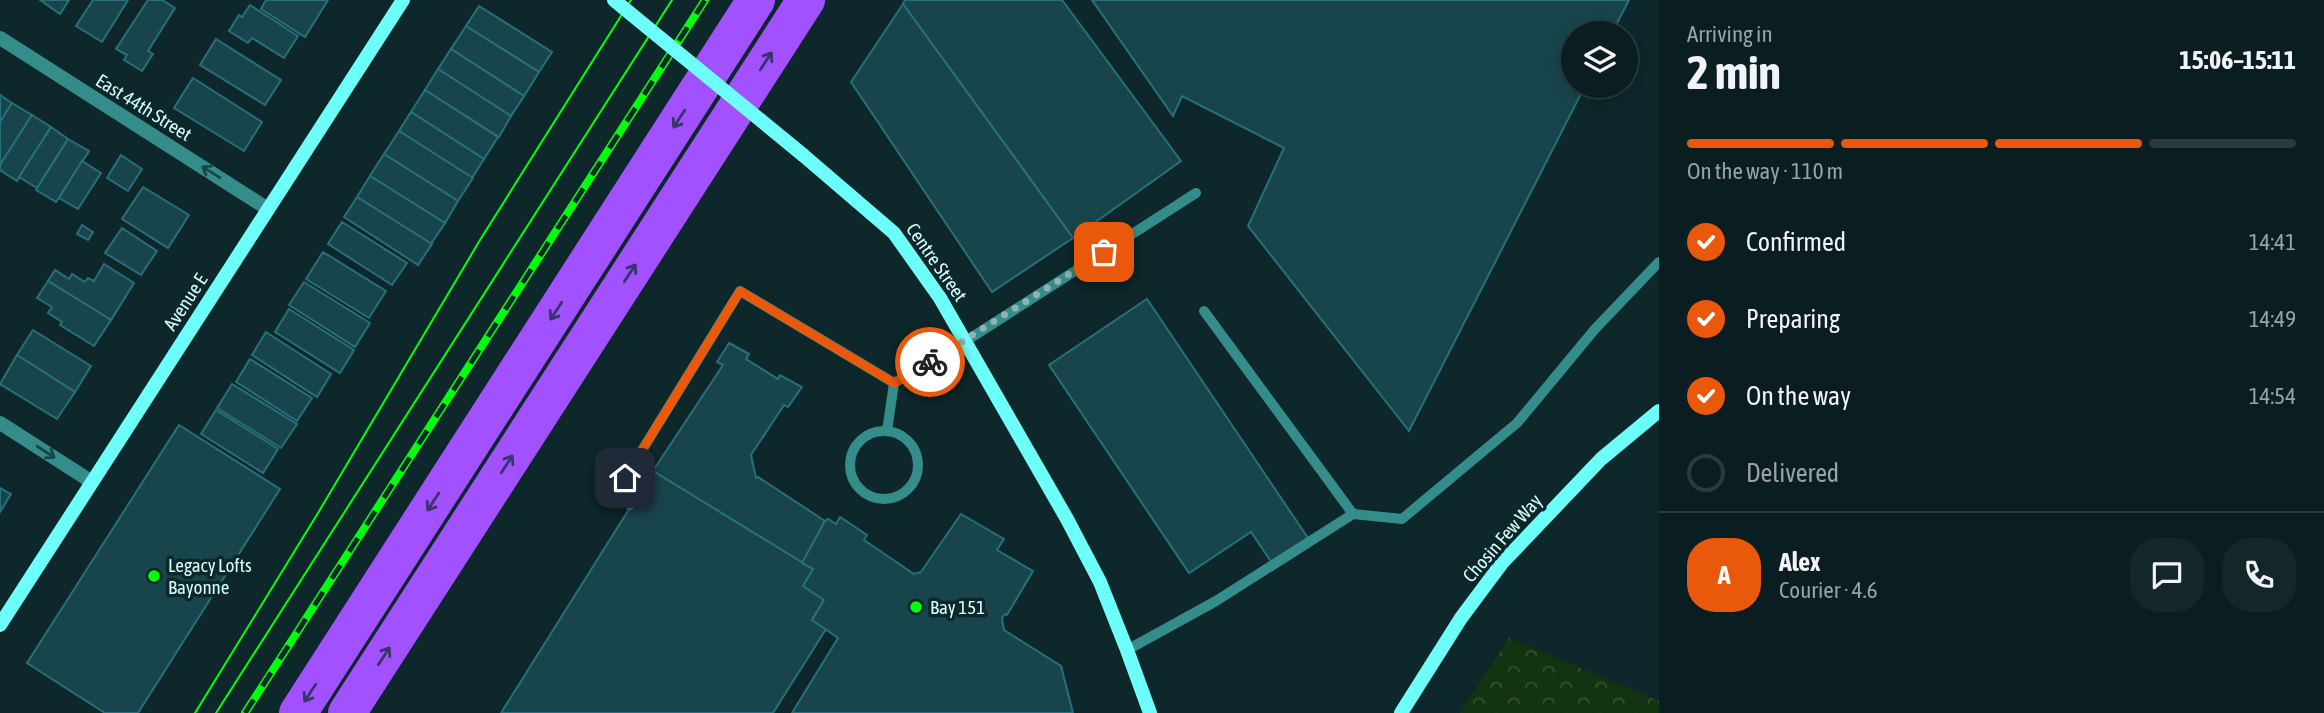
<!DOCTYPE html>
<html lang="en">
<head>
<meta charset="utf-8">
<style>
	:root { --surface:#0a1d20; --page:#132629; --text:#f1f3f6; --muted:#99a2a5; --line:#2a3b3e; --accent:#ea580c }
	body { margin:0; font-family:"Asap Condensed",sans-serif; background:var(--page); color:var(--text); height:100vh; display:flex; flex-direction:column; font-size:26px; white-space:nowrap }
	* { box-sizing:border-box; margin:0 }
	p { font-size:23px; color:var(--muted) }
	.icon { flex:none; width:38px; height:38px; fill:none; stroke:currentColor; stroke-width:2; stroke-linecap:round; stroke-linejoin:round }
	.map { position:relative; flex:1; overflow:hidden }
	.panel { display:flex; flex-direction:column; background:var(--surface); width:665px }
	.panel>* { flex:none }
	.tools { position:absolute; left:1561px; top:21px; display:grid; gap:14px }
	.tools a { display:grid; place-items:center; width:77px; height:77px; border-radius:50%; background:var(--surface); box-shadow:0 4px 18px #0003,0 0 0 2px var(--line); font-size:35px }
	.pin { position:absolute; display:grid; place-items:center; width:60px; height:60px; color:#fff; margin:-30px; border-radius:14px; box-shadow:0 4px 10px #0006 }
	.courier { position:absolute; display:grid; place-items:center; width:70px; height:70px; margin:-35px; border:5px solid #ea580c; border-radius:50%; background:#fff; color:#222; box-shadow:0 2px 9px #0007 }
	.overview em { font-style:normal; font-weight:700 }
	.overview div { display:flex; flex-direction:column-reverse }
	.overview { display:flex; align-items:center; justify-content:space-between; height:119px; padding:0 28px }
	h1 { font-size:46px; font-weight:700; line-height:52px }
	.bar { display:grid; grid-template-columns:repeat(4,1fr); gap:10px 7px; align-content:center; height:84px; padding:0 28px }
	.bar i { height:9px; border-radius:5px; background:var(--line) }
	.bar .on { background:var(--accent) }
	.bar p { grid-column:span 4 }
	.line { display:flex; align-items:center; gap:18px; padding:0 28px; border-top:2px solid var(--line) }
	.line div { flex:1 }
	.round { display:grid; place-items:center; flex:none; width:74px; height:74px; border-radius:28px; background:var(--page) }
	ol { padding:0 28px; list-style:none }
	li { display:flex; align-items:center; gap:21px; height:77px }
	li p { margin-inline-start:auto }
	li .icon { padding:7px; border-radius:50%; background:var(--accent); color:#fff; stroke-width:4 }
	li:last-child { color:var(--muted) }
	li i { width:38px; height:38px; border:4px solid var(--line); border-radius:50% }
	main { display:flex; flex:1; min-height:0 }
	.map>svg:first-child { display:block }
	.forest { fill:url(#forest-crowns) }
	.building { fill:#18454c; stroke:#27707b; stroke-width:2 }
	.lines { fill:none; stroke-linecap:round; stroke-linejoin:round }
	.lane { stroke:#348d8b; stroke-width:10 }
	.street { stroke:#348d8b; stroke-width:14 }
	.secondary { stroke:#6dfff9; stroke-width:14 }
	.highway { stroke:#a151ff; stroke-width:38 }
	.tram { stroke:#02ff0b; stroke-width:2 }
	.rail-casing { stroke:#02ff0b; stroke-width:8 }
	.rail { stroke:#0d272a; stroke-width:5; stroke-dasharray:16; stroke-linecap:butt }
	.secondary-bridge { stroke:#6dfff9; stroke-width:14 }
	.oneway { stroke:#39346a }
	.oneway2 { stroke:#194647 }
	.done { stroke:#90b2b4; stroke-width:7; stroke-dasharray:0 12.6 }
	.route { stroke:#ea580c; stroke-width:9 }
	.poi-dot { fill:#02ff0b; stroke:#0d272a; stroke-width:2.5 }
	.labels { text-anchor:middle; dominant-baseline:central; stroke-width:7; stroke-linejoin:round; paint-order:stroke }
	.street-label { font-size:19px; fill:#d6fdff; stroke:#0d272a }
	.poi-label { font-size:19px; fill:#d6fdff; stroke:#0d272a; text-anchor:start }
</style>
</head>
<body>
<main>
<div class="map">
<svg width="1659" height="713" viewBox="0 0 1659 713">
	<defs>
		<pattern id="forest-crowns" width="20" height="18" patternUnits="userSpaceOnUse" patternTransform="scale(1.75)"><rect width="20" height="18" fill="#133410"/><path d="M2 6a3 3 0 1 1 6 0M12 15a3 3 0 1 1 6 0" fill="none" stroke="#355234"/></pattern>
	</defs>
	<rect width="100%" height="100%" fill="#0d272a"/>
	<path class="forest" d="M1509,638L1659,701V713H1460Z"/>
	<g class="building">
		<path d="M40,0H69L60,14Z"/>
		<path d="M93,0H128L102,42L76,26Z"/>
		<path d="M148,0H162L175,8L148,51L153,54L142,71L124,60L127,55L116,49Z"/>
		<path d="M266,0H328L305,37L261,9Z"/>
		<path d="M905,0H1062L1181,161L1073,238L903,4Z"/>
		<path d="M1092,0H1629L1612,33H1573V86H1585L1409,431L1248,226L1284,148L1182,96L1173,116Z"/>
		<path d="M903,4L1073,238L992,292L851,82Z"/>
		<path d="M250,5L298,36L284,58L252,38L248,43L229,31L239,15L242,17Z"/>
		<path d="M479,6L552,52L539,72L466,26Z"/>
		<path d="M466,26L539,72L524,96L451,49Z"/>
		<path d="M216,39L281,80L265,105L200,65Z"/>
		<path d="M451,49L524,96L511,116L438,69Z"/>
		<path d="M438,69L511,116L499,137L425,90Z"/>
		<path d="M193,78L262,122L244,151L174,108Z"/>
		<path d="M425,90L498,137L484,159L411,112Z"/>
		<path d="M0,95L12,103L0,122Z"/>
		<path d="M12,103L32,115L0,165V122Z"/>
		<path d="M411,112L484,159L472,178L399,131Z"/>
		<path d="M32,115L51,127L17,181L0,170V165Z"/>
		<path d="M51,127L68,139L37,188L19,177Z"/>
		<path d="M399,131L473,178L458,201L384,154Z"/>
		<path d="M68,139L89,151L56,202L36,190Z"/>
		<path d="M384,154L458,201L445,223L370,176Z"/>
		<path d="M121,155L142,169L128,191L107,178Z"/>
		<path d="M82,161L101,173L78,209L59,198Z"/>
		<path d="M370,176L445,223L431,244L357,197Z"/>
		<path d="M143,187L189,215L168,248L122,219Z"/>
		<path d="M357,197L432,244L418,265L344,217Z"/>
		<path d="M342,222L407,263L392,285L328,244Z"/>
		<path d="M82,225L93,232L88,240L77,234Z"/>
		<path d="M122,228L157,251L141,275L105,253Z"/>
		<path d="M323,252L386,291L369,318L306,279Z"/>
		<path d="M104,264L134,283L111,320L48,281L55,270L69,279L72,274L85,282L88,278L94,281Z"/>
		<path d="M48,281L111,320L94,346L60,325L62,322L48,313L52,307L37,298Z"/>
		<path d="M304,282L370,323L355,347L289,305Z"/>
		<path d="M1147,299L1308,538L1272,563L1251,532L1189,573L1049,365Z"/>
		<path d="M289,309L354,350L340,373L275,332Z"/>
		<path d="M33,330L91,366L75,392L17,355Z"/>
		<path d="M266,332L331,374L317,397L252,355Z"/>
		<path d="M729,343L749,354L746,359L778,379L780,375L802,387L788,407L784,405L751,455L756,478L758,477L825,521L802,563L653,471L723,365L717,362Z"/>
		<path d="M17,355L75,392L57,419L0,384Z"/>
		<path d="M250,359L312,398L297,421L236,382Z"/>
		<path d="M232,384L297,424L281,448L217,408Z"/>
		<path d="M216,410L278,449L263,473L201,434Z"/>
		<path d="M179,425L280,489L138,713H105L27,663Z"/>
		<path d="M653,471L813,569L803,586L824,600L812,620L826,629L773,713H501Z"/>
		<path d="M0,488L11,494L0,512Z"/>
		<path d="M961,514L1004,539L997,550L1033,571L1007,615L1005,614L1002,618L1004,630L1061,666L1073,713H792L838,638L812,620L824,600L803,586L813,569L802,563L825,521L828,519L836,524L840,517L867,535L864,540L914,574L921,572Z"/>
	</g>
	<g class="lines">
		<g class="lane">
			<path d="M1204,311L1353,514L1402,519L1517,423L1595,329L1659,262"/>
			<path d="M887,431L894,383"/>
			<circle cx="884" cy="465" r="34"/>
			<path d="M630,505L625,478L740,291L894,383L966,341L1196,193"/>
			<path d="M1127,650L1216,601L1353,514"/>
		</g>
		<g class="street">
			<path d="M0,38L268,209"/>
			<path d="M0,423L92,482"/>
		</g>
		<g class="secondary">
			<path d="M803,155L894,233L940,298L1067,519L1100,582L1127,650L1150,713"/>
			<path d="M0,625L403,0"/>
			<path d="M1401,713L1461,618L1502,563L1601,459L1659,411"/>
		</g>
		<g class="highway">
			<path d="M298,713L756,0"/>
			<path d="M347,713L806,0"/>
		</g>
		<g class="tram">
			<path d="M195,713L318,513L480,240L631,0"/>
			<path d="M216,713L672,0"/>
		</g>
		<defs>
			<path id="rail" d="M245,713L705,0"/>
		</defs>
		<use href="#rail" class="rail-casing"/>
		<use href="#rail" class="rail"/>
		<path class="secondary-bridge" d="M614,0L803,155"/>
	</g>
	<defs><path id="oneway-shaft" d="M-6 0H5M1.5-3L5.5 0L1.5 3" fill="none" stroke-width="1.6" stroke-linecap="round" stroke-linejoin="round" transform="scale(1.75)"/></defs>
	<g class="oneway">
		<use href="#oneway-shaft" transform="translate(766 61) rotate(-57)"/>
		<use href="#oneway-shaft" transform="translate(679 119) rotate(123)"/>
		<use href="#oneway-shaft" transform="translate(630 273) rotate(-57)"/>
		<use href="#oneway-shaft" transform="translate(556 311) rotate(123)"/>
		<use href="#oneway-shaft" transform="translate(507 464) rotate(-57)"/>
		<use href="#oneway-shaft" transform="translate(433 502) rotate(123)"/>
		<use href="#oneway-shaft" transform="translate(384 656) rotate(-57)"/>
		<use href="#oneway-shaft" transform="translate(310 693) rotate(123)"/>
	</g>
	<g class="oneway2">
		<use href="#oneway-shaft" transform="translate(211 172) rotate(-148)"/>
		<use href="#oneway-shaft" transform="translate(46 452) rotate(33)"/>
	</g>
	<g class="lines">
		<path class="done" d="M930,362L1104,252"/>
		<path class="route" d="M625,478L740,291L894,383L930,362"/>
	</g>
	<g class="poi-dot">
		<circle cx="154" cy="576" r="7"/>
		<circle cx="916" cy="607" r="7"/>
	</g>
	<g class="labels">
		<g class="street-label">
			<text transform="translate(144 107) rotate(32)">East 44th Street</text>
			<text transform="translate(937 262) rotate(55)">Centre Street</text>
			<text transform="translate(185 302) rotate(-57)">Avenue E</text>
			<text transform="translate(1502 538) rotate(-49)">Chosin Few Way</text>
		</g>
		<g class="poi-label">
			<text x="168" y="565">Legacy Lofts<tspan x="168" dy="22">Bayonne</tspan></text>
			<text x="930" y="607">Bay 151</text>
		</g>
	</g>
</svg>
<div class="tools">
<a><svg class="icon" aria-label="layers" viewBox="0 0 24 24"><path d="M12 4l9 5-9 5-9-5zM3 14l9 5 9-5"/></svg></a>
</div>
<div class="pin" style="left:1104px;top:252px;background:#ea580c"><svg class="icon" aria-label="bag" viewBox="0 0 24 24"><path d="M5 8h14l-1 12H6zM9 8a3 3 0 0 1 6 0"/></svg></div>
<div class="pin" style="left:625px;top:478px;background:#1f2937"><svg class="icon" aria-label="home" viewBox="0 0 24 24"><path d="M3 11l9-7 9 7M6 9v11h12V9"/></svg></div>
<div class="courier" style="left:930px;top:362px"><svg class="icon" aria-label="bike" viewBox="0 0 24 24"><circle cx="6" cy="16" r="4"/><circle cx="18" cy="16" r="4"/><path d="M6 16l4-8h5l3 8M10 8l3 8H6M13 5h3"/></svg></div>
</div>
<section class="panel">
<div class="overview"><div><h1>2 min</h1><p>Arriving in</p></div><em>15:06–15:11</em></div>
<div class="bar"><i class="on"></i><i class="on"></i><i class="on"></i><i></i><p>On the way · 110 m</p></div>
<ol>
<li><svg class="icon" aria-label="check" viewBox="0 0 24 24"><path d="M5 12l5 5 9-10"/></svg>Confirmed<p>14:41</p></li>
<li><svg class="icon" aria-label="check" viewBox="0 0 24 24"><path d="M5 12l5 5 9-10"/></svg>Preparing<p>14:49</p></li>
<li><svg class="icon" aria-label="check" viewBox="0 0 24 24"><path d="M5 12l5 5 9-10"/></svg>On the way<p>14:54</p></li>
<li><i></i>Delivered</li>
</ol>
<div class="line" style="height:126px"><b class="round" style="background:var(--accent);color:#fff">A</b><div><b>Alex</b><p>Courier · 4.6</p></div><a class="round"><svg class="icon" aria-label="chat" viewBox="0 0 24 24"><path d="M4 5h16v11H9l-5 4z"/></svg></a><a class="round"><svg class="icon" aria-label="phone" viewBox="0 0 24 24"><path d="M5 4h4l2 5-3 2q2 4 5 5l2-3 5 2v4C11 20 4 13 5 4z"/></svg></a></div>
</section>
</main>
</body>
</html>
